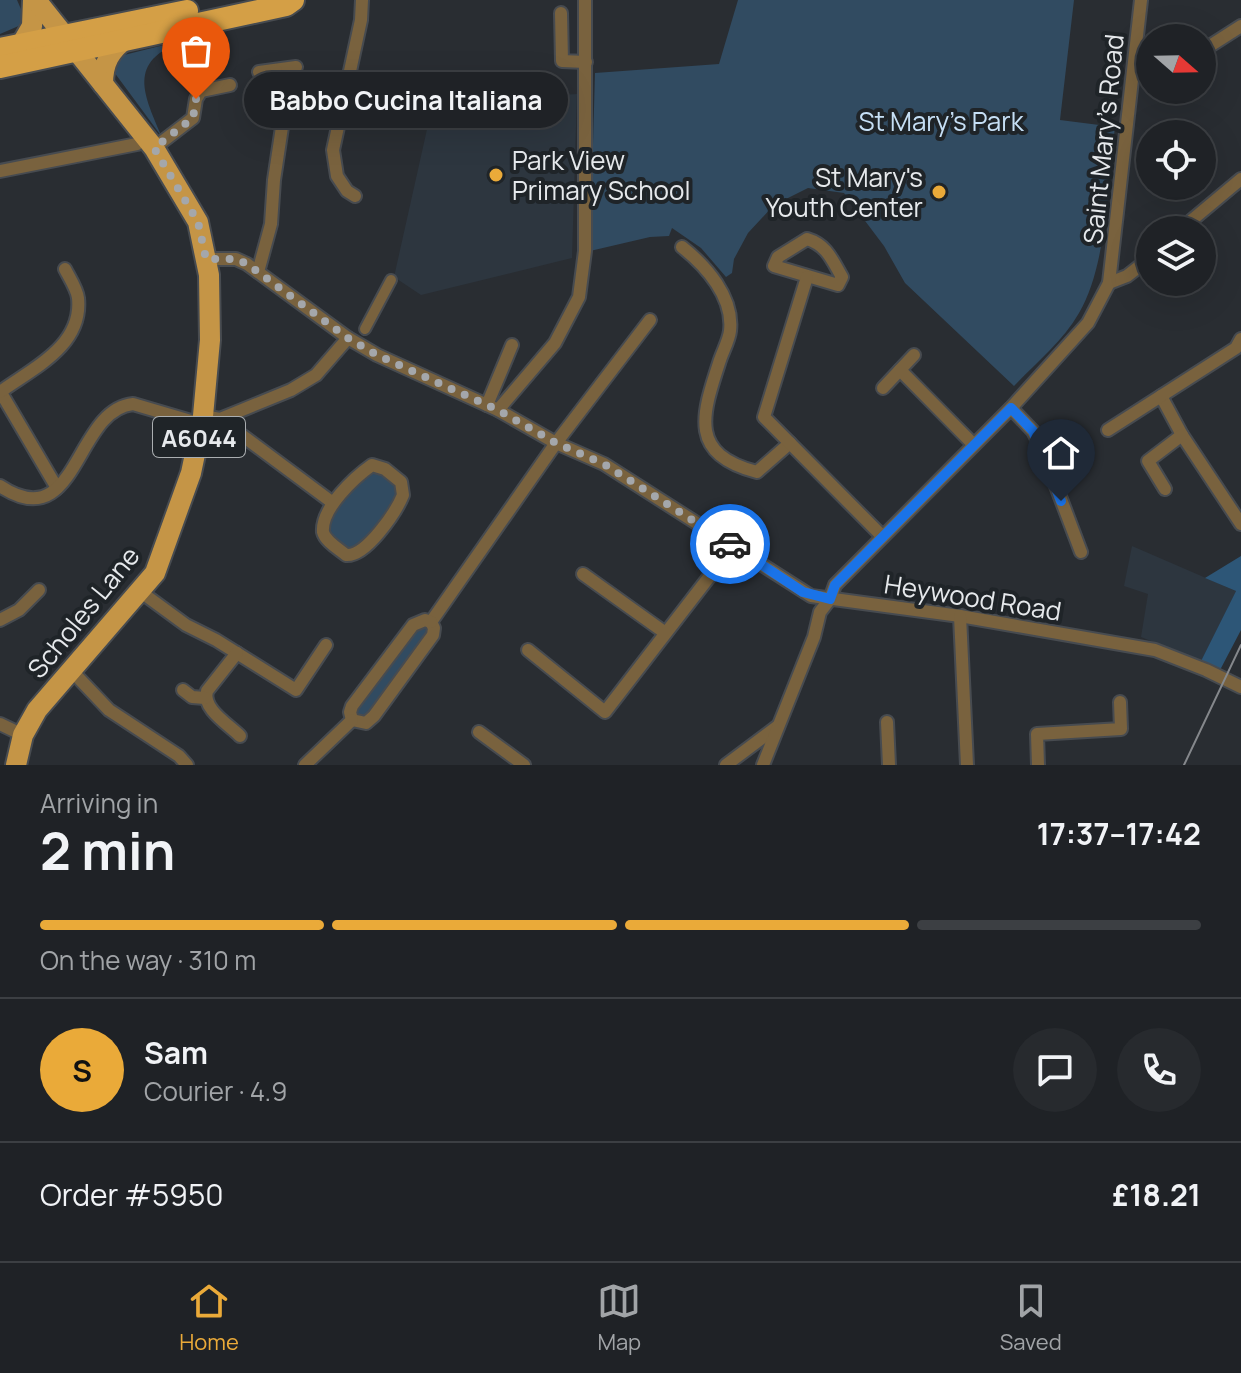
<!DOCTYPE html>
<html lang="en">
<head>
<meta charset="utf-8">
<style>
	:root { --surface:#1f2226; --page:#272a2e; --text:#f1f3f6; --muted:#a1a4a7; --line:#3c3f43; --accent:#eaaa39 }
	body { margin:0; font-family:Manrope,sans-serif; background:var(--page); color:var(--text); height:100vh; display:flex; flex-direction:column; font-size:30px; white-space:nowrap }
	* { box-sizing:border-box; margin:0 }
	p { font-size:26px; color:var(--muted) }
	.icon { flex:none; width:44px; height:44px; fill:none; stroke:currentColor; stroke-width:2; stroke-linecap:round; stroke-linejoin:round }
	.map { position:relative; height:765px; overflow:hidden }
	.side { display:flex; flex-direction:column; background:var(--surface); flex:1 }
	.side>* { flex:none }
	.needle { width:52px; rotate:110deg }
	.fabs { position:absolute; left:1136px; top:24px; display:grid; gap:16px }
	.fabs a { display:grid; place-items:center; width:80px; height:80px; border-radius:50%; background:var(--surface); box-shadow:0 8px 32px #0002,0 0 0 2px var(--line); font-size:40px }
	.pin { position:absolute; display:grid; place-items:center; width:68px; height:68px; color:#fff; margin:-82px -34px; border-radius:50% 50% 50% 0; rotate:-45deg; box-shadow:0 0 8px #0007 }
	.pin .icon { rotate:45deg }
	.courier { position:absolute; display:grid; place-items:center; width:80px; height:80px; margin:-40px; border:6px solid #1a73e8; border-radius:50%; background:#fff; color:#222; box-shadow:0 2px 10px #0007 }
	.bubble { position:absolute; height:56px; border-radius:28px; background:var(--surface); box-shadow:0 8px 32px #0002,0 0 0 2px var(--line); font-size:26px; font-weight:700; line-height:56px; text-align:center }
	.overview em { font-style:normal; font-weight:700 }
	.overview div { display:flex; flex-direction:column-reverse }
	.overview { display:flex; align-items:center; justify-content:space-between; height:136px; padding:0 40px }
	h1 { font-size:52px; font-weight:700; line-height:60px }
	.bar { display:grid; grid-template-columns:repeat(4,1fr); gap:12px 8px; align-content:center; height:96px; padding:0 40px }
	.bar i { height:10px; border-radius:6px; background:var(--line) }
	.bar .on { background:var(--accent) }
	.bar p { grid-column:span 4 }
	.line { display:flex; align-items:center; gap:20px; padding:0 40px; border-top:2px solid var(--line) }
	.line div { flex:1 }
	.round { display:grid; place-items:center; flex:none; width:84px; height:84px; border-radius:42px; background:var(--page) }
	.tab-bar { display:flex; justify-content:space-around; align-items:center; height:112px; border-top:2px solid var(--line); background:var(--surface); font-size:22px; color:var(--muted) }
	.tab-bar a { display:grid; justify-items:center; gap:4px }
	.tab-bar .on { color:var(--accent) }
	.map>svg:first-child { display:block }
	.built { fill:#2d363f }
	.green { fill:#314b61 }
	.forest { fill:#2d5677 }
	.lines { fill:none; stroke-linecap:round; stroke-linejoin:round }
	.pedestrian-casing { stroke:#474b50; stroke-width:14 }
	.minor-casing { stroke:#474b50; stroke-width:16 }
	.primary-casing { stroke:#474b50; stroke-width:24 }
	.trunk-casing { stroke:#474b50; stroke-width:26 }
	.pedestrian { stroke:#79623e; stroke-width:10 }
	.minor { stroke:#79623e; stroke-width:12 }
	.primary { stroke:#c59546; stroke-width:20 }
	.trunk { stroke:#d49f46; stroke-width:22 }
	.tram { stroke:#85888c; stroke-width:2 }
	.done { stroke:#a4a7ab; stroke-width:8; stroke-dasharray:0 14.4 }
	.route { stroke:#1a73e8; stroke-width:10 }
	.poi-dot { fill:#eaaa39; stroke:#1f2428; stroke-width:3 }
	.labels { text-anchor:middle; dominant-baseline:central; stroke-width:8; stroke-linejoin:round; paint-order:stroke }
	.shield { fill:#1f2428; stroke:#aaaeb1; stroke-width:2 }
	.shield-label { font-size:24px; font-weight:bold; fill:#e6e9ec }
	.park-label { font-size:26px; fill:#c6dff5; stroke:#1f2428 }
	.street-label { font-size:26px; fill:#e6e9ec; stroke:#1f2428 }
	.poi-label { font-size:26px; fill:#e6e9ec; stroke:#1f2428; text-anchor:start }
</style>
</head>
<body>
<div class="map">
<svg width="1241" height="765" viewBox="0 0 1241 765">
	<rect width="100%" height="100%" fill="#292d32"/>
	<g class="built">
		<path d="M515,71L516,98L577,94L572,258L421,295L394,277L438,80Z"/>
		<path d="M1132,546L1236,591L1201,661L1141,637L1148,594L1124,586Z"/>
	</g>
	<g class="green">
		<path d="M0,0H17L24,16L21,25L0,34Z"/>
		<path d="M738,0H1074L1060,120L1115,127C1108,181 1107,266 1079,313C1063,341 1036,363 1014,386L905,283L884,246L844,193L808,188L774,205L748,233L734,259L732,273L726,277L701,248L672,228L669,236L650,237L590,251L595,73L719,64Z"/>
		<path d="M188,39C128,60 141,89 162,137L114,72L115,63L124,55Z"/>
		<path d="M370,469L388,476L398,492L392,505L356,550L350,552L327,534C330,505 350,489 370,469Z"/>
		<path d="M419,626H428L430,629L367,717L357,718L355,710Z"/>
	</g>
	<path class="forest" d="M1241,556V630L1220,670L1201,661L1236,591L1205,578Z"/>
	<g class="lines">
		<defs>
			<path id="pedestrian" d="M365,329L391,280"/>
			<g id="minor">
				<path d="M561,13L562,61L586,62"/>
				<path d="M1202,51L1241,26"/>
				<path d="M259,72L296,67"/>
				<path d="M154,148L193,118L196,99L201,91L230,85"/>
				<path d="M0,171L137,144L145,138"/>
				<path d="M355,196L347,191L337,176L333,150L361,20L362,0"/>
				<path d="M1180,230L1241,179"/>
				<path d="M807,239C827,245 832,260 842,277L838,285L774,266L778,257Z"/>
				<path d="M682,247C706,266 734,297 730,331C729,340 723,351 720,360C702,415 688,454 757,472L790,443"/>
				<path d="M206,259H236L247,264L348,338L377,355L498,410L556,443L604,464L811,596L960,616L1155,650L1206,670L1241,687"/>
				<path d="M258,272L271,224L274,180L282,127L276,71"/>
				<path d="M807,277L764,417L882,536"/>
				<path d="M1109,283L1127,276L1150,258"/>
				<path d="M900,370L974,445"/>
				<path d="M883,388L914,355"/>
				<path d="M0,391L57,488"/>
				<path d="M0,392C33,368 83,346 78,298C77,289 69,277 65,269"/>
				<path d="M1161,396L1182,435L1241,524"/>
				<path d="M487,405L512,345"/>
				<path d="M1011,408L1033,431L1042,449L1081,552"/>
				<path d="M498,410L555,343L579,297L585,251V0"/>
				<path d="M203,416L220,419L291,390L316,375L348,338"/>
				<path d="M220,419L333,503"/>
				<path d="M1108,430L1236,348L1241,339"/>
				<path d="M372,465L385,469L401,482L403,495C396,512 366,557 346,555C339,549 325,541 323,532C321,508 355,477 372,465Z"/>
				<path d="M0,486C78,538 74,410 133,404L201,424"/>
				<path d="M1165,489L1148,461L1182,435"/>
				<path d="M583,574L664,632"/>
				<path d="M141,592L186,625L216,640L296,690L326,645"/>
				<path d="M960,616L967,765"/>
				<path d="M0,620L19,610L39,590"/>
				<path d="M431,622L556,443L650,320"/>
				<path d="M528,650L605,712L733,546"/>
				<path d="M237,653L207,691C202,709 228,724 240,736"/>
				<path d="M70,669L109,710L179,756L187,765"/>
				<path d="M183,690L192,697L205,698"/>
				<path d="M352,720L366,723L374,716L433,635L434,628L431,622"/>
				<path d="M352,720L350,712L352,706L413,625L425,620L431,622"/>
				<path d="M887,722L889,765"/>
				<path d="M0,724L23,735"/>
				<path d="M479,732L524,765"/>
				<path d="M305,765L352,720"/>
				<path d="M726,765L778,726"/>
				<path d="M763,765L814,637L820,612L830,599L835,585L1011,408L1088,323L1109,283L1141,0"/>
				<path d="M1038,765L1037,734L1121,729L1120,702"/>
			</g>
			<g id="primary">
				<path d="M21,45L32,26L33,0"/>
				<path d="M103,84C103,63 110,50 127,38"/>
				<path d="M16,765L23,735L37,710L155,573L191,473L203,416L210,340L209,275L198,222L154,148L36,0"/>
			</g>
			<g id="trunk">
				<path d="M0,49L187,11"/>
				<path d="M0,67L286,5L293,0"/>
			</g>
		</defs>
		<use href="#pedestrian" class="pedestrian-casing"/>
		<use href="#minor" class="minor-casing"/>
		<use href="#primary" class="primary-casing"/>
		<use href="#trunk" class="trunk-casing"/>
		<use href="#pedestrian" class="pedestrian"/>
		<use href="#minor" class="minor"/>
		<use href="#primary" class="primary"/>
		<use href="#trunk" class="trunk"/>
		<path class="tram" d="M1184,765L1241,645"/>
	</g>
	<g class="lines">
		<path class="done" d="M196,99L193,118L154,148L198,222L206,259H236L247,264L348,338L377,355L498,410L556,443L604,464L730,544"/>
		<path class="route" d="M730,544L803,592L830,599L835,585L1011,408L1033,431L1061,501"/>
	</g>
	<g class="poi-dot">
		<circle cx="496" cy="175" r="8"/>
		<circle cx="939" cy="192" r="8"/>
	</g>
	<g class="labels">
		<rect class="shield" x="153" y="417" width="92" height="40" rx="6"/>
		<g class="shield-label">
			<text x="199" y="437">A6044</text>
		</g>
		<g class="park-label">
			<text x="941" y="121">St Mary's Park</text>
		</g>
		<g class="street-label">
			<text transform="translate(1103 139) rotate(-84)">Saint Mary's Road</text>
			<text transform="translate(973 597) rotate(9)">Heywood Road</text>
			<text transform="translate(83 612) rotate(-51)">Scholes Lane</text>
		</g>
		<g class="poi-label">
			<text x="512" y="160">Park View<tspan x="512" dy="30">Primary School</tspan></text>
			<text x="923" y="177" text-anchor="end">St Mary's<tspan x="923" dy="30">Youth Center</tspan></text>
		</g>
	</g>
</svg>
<div class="fabs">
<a><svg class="needle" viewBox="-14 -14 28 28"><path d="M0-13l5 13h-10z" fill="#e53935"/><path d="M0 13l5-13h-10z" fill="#a1a4a7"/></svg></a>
<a><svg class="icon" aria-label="locate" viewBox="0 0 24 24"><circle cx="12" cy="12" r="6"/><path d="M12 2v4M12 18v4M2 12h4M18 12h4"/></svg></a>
<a><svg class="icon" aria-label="layers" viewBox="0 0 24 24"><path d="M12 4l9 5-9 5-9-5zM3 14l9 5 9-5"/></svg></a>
</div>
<div class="pin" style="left:196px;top:99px;background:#ea580c"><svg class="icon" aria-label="bag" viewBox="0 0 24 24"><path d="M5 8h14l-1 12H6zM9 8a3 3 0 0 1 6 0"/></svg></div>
<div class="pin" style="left:1061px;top:501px;background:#1f2937"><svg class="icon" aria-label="home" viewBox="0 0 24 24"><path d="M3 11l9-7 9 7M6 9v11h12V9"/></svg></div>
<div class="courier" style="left:730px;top:544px"><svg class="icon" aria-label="car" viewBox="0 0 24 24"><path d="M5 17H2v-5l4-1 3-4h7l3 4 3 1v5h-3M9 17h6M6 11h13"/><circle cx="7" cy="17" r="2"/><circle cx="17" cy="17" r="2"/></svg></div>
<div class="bubble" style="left:244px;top:72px;width:324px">Babbo Cucina Italiana</div>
</div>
<section class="side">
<div class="overview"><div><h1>2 min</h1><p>Arriving in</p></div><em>17:37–17:42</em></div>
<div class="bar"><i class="on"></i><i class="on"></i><i class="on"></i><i></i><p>On the way · 310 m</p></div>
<div class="line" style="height:144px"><b class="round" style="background:var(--accent);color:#111">S</b><div><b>Sam</b><p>Courier · 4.9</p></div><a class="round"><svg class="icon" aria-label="chat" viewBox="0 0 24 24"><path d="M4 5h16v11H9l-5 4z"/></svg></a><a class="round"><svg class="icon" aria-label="phone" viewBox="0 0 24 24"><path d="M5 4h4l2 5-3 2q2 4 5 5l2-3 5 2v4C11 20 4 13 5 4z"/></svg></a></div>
<div class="line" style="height:104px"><div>Order #5950</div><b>£18.21</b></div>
</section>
<nav class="tab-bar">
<a class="on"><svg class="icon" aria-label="home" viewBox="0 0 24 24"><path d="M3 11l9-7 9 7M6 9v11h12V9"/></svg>Home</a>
<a><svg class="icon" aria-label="map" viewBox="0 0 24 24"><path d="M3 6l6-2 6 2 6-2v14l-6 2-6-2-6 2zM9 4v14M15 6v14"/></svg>Map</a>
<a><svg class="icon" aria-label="saved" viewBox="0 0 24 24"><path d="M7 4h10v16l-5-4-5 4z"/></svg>Saved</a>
</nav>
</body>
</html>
